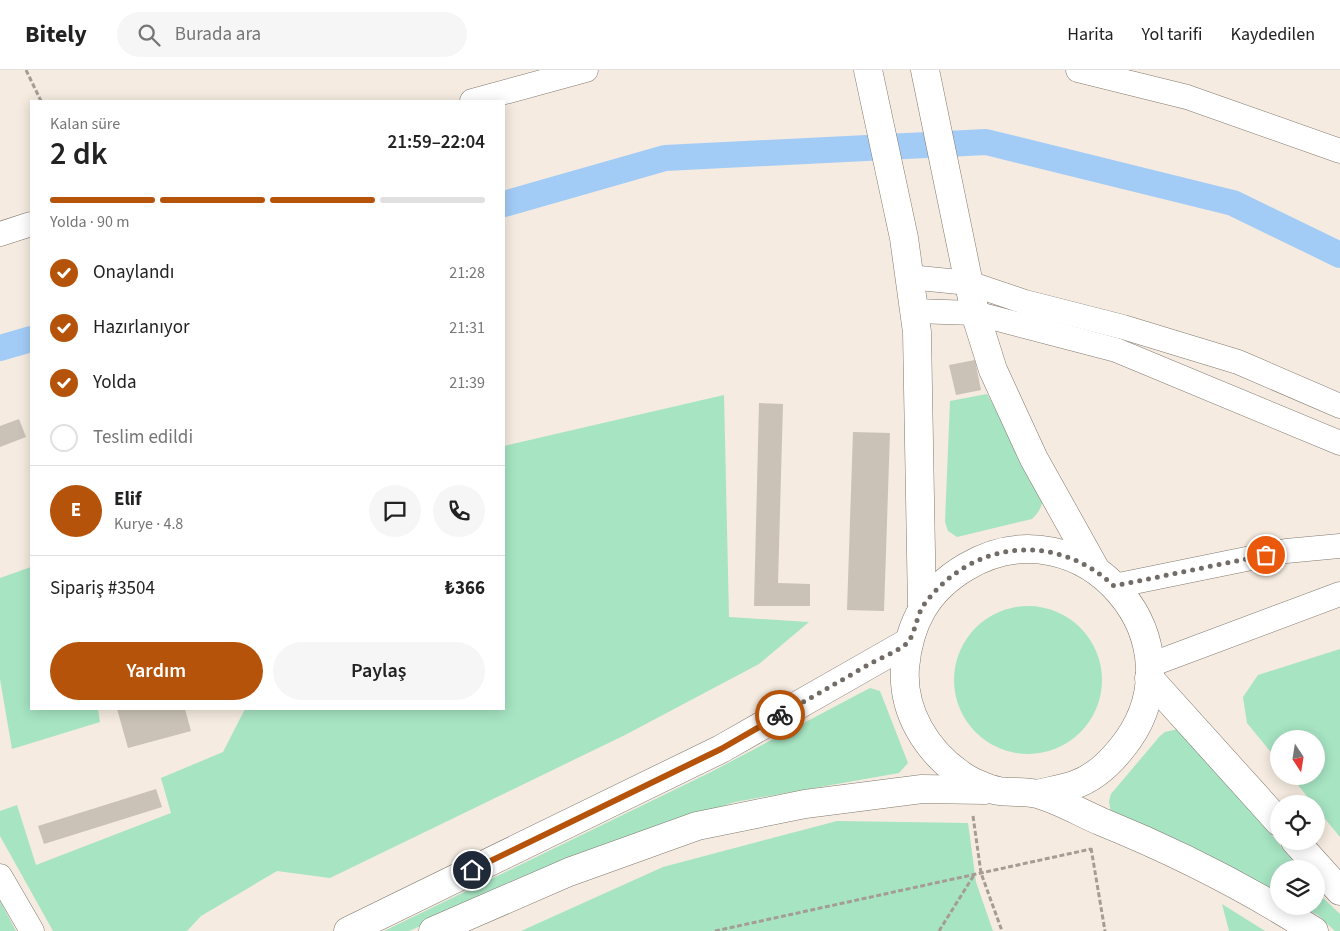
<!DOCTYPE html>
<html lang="tr">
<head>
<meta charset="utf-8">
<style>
	:root { --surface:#fff; --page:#f6f6f6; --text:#222; --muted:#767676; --line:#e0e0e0; --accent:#b45309 }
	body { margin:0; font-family:"Source Sans 3",sans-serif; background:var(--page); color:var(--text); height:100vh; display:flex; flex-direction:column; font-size:19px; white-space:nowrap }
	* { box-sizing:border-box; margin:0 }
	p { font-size:16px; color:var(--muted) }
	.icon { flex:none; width:28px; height:28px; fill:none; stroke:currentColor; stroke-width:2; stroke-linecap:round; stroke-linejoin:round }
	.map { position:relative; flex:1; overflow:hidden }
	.sheet { position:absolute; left:30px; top:30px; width:475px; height:610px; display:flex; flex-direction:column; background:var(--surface); border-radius:0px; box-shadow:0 2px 12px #0003 }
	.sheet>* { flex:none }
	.needle { width:32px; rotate:168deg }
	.fabs { position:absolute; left:1270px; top:660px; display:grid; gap:10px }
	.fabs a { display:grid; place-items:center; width:55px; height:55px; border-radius:50%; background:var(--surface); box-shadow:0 2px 12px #0003; font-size:25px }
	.pin { position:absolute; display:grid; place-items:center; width:42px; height:42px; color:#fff; margin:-21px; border:2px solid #fff; border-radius:50%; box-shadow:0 1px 5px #0007 }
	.courier { position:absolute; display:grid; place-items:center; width:50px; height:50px; margin:-25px; border:4px solid #b45309; border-radius:50%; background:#fff; color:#222; box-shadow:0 1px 6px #0007 }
	.head em { font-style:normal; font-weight:600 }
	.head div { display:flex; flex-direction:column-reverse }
	.head { display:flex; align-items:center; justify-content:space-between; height:85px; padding:0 20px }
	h1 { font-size:32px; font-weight:600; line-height:38px }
	.bar { display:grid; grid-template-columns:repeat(4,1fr); gap:8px 5px; align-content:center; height:60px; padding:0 20px }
	.bar i { height:6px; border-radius:4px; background:var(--line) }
	.bar .current { background:var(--accent) }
	.bar p { grid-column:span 4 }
	.line { display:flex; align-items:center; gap:12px; padding:0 20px; border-top:1px solid var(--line) }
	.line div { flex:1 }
	.round { display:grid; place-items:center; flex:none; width:52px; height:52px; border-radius:26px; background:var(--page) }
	ol { padding:0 20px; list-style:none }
	li { display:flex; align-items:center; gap:15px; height:55px }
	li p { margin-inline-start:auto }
	li .icon { padding:5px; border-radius:50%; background:var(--accent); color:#fff; stroke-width:4 }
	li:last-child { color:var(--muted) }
	li i { width:28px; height:28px; border:2px solid var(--line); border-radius:50% }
	.button { display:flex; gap:10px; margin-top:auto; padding:10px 20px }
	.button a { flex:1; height:58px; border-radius:30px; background:var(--accent); color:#fff; font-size:20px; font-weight:600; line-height:58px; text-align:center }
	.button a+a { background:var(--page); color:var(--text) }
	header { display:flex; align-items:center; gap:30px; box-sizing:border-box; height:70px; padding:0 25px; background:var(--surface); border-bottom:1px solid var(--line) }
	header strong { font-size:24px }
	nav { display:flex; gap:28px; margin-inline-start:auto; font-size:18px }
	.search { width:350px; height:45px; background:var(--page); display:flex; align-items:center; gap:12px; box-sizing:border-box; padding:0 18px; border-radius:28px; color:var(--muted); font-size:19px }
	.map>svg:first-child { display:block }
	.green { fill:#a6e4c2 }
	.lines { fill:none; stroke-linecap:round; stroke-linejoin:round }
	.canal { stroke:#a2ccf6; stroke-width:26 }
	.building { fill:#cac2b6 }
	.minor-casing { stroke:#80786d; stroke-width:25 }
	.tertiary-casing { stroke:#80786d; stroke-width:29 }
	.path { stroke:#a59d95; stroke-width:3; stroke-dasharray:5 2.5; stroke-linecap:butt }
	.minor { stroke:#fff; stroke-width:24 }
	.tertiary { stroke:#fff; stroke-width:28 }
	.done { stroke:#726c66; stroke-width:5; stroke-dasharray:0 9 }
	.route { stroke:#b45309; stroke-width:6 }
</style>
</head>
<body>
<header>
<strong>Bitely</strong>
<div class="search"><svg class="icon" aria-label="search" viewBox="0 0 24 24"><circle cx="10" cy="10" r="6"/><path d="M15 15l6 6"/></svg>Burada ara</div>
<nav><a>Harita</a><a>Yol tarifi</a><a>Kaydedilen</a></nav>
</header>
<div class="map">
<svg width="1340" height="861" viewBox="0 0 1340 861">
	<rect width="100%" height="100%" fill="#f5ebe0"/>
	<g class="green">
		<path d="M987,324L1043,424C1043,435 1040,441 1032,449L957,467L948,461L945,452L950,331Z"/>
		<path d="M724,325L729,547L809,552L759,594L625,665L330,808L277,801L201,846L187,861H53L0,766V741L17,735L36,795L171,743L161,708L223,682L245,639H504V376Z"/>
		<path d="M31,497V639H98L100,652L12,679L0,609V508Z"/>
		<circle cx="1028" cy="610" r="74"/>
		<path d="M1340,579V767L1316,738V734H1313L1291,706H1316V669H1279V692L1247,653L1243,627L1258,605Z"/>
		<path d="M870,618L880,621L908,693L899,703L735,732L614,772L409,861H384L711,702Z"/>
		<path d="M1178,659L1196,669L1299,799H1279V826L1111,744L1109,731L1111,724L1160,666L1165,662Z"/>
		<path d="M837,751L968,753L976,812L993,861H521L663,797Z"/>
		<path d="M1316,821L1340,844V861H1335L1318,845L1299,836H1316Z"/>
		<path d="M0,831L16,861H0Z"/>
		<path d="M1222,834L1265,861H1229Z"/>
	</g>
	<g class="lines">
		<g class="canal">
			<path d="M504,134L665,88L986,72L1233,133L1340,185"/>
			<path d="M0,278L31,269"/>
		</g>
	</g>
	<g class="building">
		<path d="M975,290L981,320L956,325L949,295Z"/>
		<path d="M759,333L783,334L778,513L810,514V536H754Z"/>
		<path d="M19,349L26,367L0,377V356Z"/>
		<path d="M853,362L890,363L884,541L847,540Z"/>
		<path d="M117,639H185L191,661L128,678Z"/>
		<path d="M156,719L162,737L44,774L38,756Z"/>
	</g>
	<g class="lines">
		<defs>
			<g id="minor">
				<path d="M1078,0L1187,27L1340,81"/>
				<path d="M472,31L586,0"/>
				<path d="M0,164L31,154"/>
				<path d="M909,207L969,213L1025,232L1123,257L1238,292L1340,336"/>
				<path d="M914,241L975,243L1116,280L1340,373"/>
				<path d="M1114,516L1286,481L1340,476"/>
				<path d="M1150,595L1340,524"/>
				<path d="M0,806L32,861"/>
			</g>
			<g id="tertiary">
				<path d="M868,0L904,168L917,262L922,538"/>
				<path d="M925,0L975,243L993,300L1034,389L1096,500"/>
				<path d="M1149,608L1279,752"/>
				<path d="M1037,724C1049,721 1062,719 1074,715C1092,709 1109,694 1121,679C1208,574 1083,428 966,497C927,520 909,553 905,598C902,641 926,680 960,704C969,711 988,719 999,721C1012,723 1025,721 1037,724C1059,730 1081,743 1102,752C1176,782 1247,818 1314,861"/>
				<path d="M1295,771L1340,821"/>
				<path d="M348,861L721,679L907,573"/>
				<path d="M433,861L569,802L697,756L805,734L922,719L985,720"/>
			</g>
		</defs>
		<use href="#minor" class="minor-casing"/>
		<use href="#tertiary" class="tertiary-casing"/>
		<g class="path">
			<path d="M26,0L41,31"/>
			<path d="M973,746L981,803L1002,861"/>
			<path d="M1091,778L1105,861"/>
			<path d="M715,861L1091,779"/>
			<path d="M939,861L974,805"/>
		</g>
		<use href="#minor" class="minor"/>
		<use href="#tertiary" class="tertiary"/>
	</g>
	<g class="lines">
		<path class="done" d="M780,645C809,629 837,613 866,596C878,589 895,583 906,574C915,566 916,547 923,536C970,471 1054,460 1114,516L1266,485"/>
		<path class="route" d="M472,800L721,679L780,645"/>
	</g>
</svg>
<div class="fabs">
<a><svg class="needle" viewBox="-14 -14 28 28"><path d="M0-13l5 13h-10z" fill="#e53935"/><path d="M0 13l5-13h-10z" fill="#767676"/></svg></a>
<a><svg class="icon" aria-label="locate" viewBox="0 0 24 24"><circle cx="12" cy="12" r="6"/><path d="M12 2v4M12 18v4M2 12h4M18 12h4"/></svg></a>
<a><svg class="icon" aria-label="layers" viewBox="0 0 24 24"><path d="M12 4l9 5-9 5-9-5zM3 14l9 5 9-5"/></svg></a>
</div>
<div class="pin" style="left:1266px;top:485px;background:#ea580c"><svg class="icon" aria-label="bag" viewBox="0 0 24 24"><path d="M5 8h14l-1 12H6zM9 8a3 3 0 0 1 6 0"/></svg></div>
<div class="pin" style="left:472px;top:800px;background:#1f2937"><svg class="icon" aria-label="home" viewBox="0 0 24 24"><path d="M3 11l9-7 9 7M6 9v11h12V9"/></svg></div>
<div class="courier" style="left:780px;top:645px"><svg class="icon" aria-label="bike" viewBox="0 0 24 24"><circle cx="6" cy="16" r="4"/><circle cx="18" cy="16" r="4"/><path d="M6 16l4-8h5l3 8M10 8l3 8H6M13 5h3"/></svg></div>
<section class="sheet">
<div class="head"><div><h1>2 dk</h1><p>Kalan süre</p></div><em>21:59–22:04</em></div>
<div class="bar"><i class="current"></i><i class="current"></i><i class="current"></i><i></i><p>Yolda · 90 m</p></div>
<ol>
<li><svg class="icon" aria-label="check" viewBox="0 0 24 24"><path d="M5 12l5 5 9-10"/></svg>Onaylandı<p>21:28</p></li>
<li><svg class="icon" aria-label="check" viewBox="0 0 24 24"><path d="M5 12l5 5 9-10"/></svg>Hazırlanıyor<p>21:31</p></li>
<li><svg class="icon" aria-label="check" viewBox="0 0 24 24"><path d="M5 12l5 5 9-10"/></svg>Yolda<p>21:39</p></li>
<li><i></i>Teslim edildi</li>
</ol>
<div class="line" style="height:90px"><b class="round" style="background:var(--accent);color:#fff">E</b><div><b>Elif</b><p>Kurye · 4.8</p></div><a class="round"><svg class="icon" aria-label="chat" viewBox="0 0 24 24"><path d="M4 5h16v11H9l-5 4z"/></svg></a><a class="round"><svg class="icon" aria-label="phone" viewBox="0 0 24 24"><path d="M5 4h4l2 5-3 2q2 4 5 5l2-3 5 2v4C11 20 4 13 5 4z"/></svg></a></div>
<div class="line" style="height:65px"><div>Sipariş #3504</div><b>₺366</b></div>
<div class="button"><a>Yardım</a><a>Paylaş</a></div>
</section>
</div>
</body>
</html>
